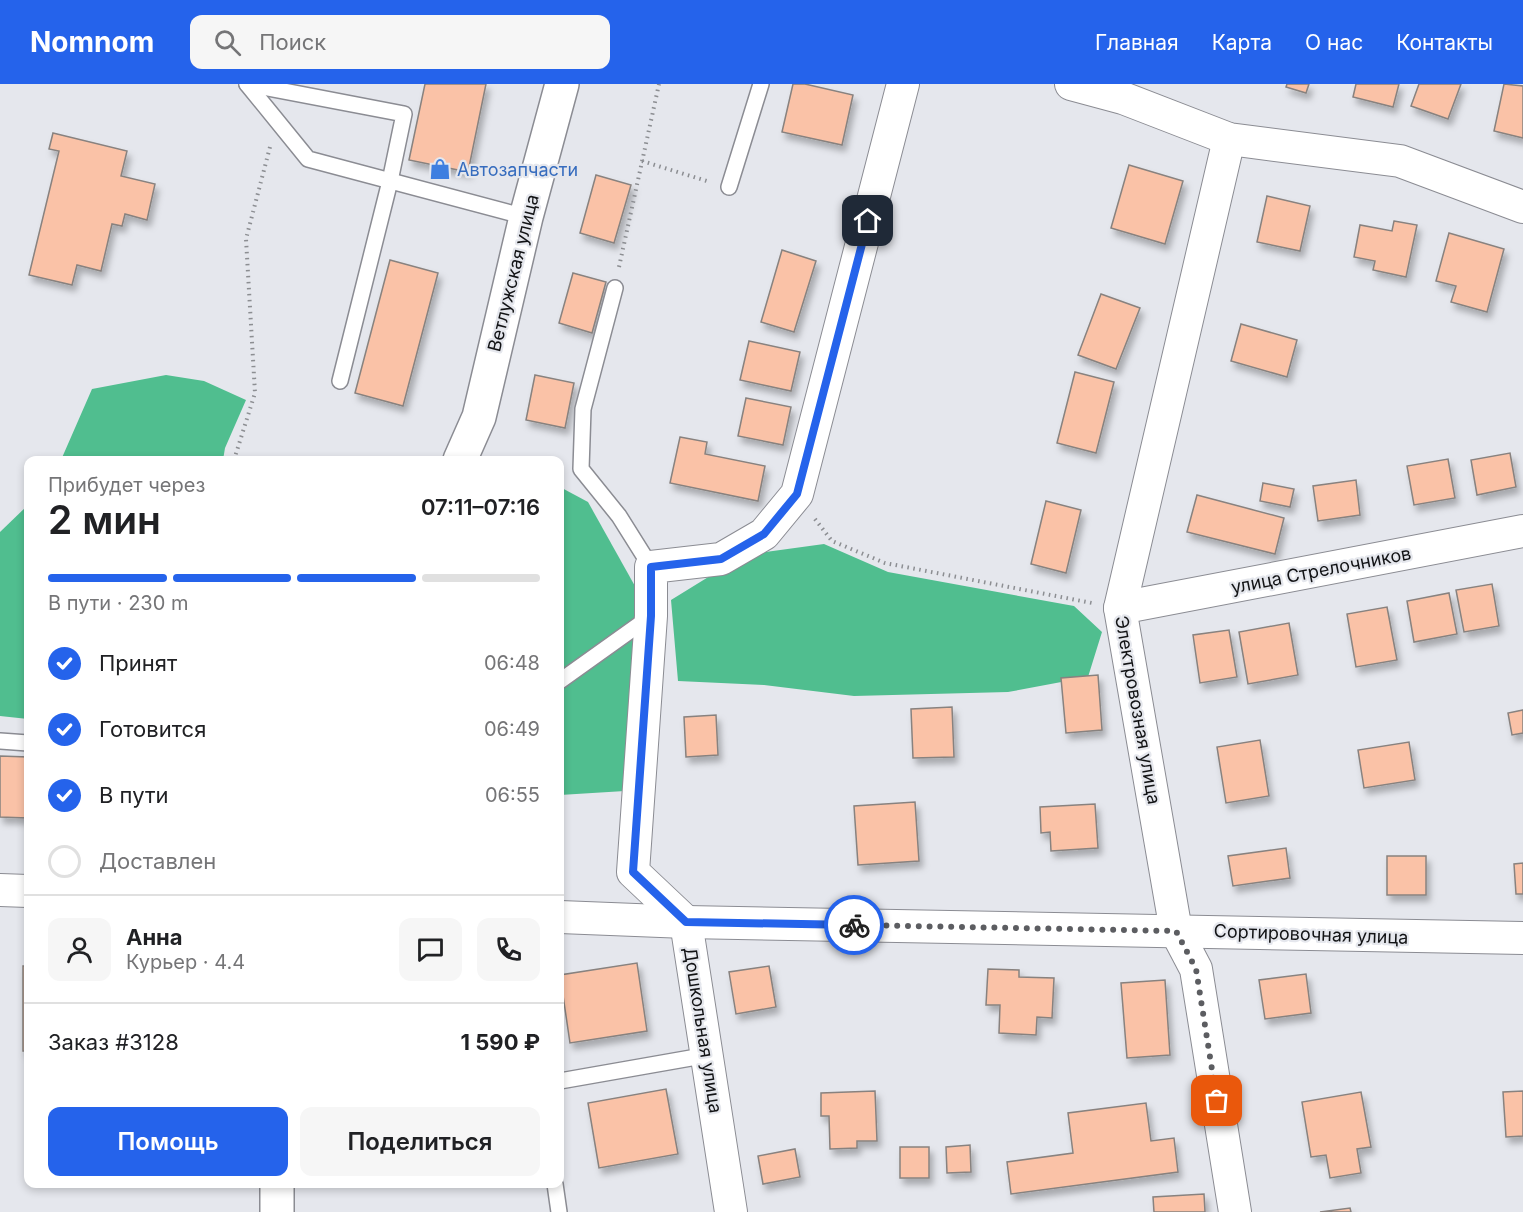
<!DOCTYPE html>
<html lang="ru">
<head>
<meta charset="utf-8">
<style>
	:root { --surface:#fff; --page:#f6f6f6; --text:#202124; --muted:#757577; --line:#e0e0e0; --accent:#2563eb }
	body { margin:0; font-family:Inter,sans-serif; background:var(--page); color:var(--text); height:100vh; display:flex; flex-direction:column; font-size:22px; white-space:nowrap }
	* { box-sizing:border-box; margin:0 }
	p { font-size:20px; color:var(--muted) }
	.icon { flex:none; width:33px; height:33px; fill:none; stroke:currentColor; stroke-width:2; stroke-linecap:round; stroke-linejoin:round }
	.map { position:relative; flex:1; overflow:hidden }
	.panel { position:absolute; left:24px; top:372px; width:540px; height:732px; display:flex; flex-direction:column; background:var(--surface); border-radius:12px; box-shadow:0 3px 9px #0003 }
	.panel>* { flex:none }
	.pin { position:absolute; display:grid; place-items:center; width:51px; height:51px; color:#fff; margin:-26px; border-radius:12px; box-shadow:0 3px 9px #0006 }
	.courier { position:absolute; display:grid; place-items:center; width:60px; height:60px; margin:-30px; border:4px solid #2563eb; border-radius:50%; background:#fff; color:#222; box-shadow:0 2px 8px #0007 }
	.summary em { font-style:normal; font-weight:600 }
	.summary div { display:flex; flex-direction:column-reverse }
	.summary { display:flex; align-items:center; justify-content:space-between; height:102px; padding:0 24px }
	h1 { font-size:39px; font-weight:600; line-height:45px }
	.bar { display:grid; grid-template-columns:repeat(4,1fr); gap:9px 6px; align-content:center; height:72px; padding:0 24px }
	.bar i { height:8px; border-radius:4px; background:var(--line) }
	.bar .active { background:var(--accent) }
	.bar p { grid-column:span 4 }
	.line { display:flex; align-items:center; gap:15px; padding:0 24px; border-top:2px solid var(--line) }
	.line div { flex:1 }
	.round { display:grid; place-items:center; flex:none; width:63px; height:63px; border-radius:12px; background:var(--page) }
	ol { padding:0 24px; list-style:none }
	li { display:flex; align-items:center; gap:18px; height:66px }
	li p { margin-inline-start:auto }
	li .icon { padding:6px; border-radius:50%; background:var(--accent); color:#fff; stroke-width:4 }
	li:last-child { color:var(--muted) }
	li i { width:33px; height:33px; border:3px solid var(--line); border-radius:50% }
	.primary-button { display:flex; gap:12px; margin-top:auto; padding:12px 24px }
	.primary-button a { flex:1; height:69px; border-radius:12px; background:var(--accent); color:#fff; font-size:24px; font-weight:600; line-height:69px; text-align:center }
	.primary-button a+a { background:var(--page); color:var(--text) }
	header { display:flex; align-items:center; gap:36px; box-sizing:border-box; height:84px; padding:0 30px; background:var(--accent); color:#fff }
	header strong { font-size:28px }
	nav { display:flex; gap:33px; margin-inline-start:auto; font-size:21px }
	.search { width:420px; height:54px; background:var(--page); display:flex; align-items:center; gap:15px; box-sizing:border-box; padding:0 21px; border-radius:12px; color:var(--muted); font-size:22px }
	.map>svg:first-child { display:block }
	.forest { fill:#50be8f }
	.building { fill:#fac2a7; stroke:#88827f; stroke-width:1.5; filter:url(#shadow) }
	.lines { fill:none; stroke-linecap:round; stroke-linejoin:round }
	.lane-casing { stroke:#8b8c93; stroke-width:18 }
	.street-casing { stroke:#8b8c93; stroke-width:34 }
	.secondary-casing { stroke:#8b8c93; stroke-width:36 }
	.path { stroke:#8c8e92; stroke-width:4; stroke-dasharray:1.5 4.5; stroke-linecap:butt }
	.lane { stroke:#fff; stroke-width:15 }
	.street { stroke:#fff; stroke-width:32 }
	.secondary { stroke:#fff; stroke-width:33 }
	.done { stroke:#5c5d61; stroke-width:6; stroke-dasharray:0 10.8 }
	.route { stroke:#2563eb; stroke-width:8 }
	.labels { text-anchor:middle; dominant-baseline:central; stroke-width:4.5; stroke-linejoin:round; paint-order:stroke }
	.shop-label { font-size:18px; fill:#366cbe; stroke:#e5e7ed; text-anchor:start }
	.street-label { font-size:18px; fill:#121315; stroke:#e5e7ed }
</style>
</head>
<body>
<header>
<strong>Nomnom</strong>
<div class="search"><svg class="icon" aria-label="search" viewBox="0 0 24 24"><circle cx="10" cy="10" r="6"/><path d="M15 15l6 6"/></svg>Поиск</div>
<nav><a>Главная</a><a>Карта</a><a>О нас</a><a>Контакты</a></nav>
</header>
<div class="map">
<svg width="1523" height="1128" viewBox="0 0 1523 1128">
	<defs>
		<filter id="shadow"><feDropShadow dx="3.5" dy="6" stdDeviation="3" flood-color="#0004"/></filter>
	</defs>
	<rect width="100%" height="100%" fill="#e5e7ed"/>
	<g class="forest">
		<path d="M166,291L204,297L246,316L225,364L223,376H61L92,305Z"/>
		<path d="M560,403L588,418L645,520L641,706L560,711Z"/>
		<path d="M28,421V635L0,632V448Z"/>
		<path d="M824,460L888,488L1074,522L1102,548L1088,593L1008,608L854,612L764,601L678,597L671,516L744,471Z"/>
	</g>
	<g class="building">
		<path d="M425,0H486L468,88L409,76Z"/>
		<path d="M793,0H805L853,11L842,61L782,48Z"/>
		<path d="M1287,0H1309L1306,9L1286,3Z"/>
		<path d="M1356,0H1399L1393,23L1353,13Z"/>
		<path d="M1419,0H1461L1448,35L1411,22Z"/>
		<path d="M1504,0L1523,2V54L1494,47Z"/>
		<path d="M53,49L127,67L121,92L155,100L147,136L125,130L122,142L112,140L101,187L77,181L72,201L29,191L59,67L49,65Z"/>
		<path d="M1129,81L1183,97L1165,160L1111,144Z"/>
		<path d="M596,91L631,101L614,159L580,149Z"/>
		<path d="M1267,112L1310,122L1300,167L1257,158Z"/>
		<path d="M1394,137L1417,141L1406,193L1373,186L1375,177L1354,173L1360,141L1392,147Z"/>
		<path d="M1449,149L1504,165L1487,228L1451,218L1456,202L1436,197Z"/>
		<path d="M782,166L816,177L794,248L761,238Z"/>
		<path d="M390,176L438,189L403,322L355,309Z"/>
		<path d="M573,189L606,198L592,249L559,239Z"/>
		<path d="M1101,210L1140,224L1116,285L1078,271Z"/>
		<path d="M1241,240L1297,256L1287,293L1231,277Z"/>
		<path d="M749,257L800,268L791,307L740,296Z"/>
		<path d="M1075,288L1114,298L1096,369L1057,359Z"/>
		<path d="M535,291L574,299L565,344L526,336Z"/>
		<path d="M746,314L791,323L783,361L738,352Z"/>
		<path d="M680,353L707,358L705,370L765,382L758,417L670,399Z"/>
		<path d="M1510,369L1516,403L1477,411L1471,376Z"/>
		<path d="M1448,375L1455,414L1414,421L1407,382Z"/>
		<path d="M1356,396L1360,431L1318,437L1313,402Z"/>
		<path d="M1263,399L1294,405L1290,423L1260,417Z"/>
		<path d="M1197,411L1284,434L1275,470L1187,448Z"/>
		<path d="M1046,417L1081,426L1066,489L1031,480Z"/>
		<path d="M1492,500L1499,542L1464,548L1456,506Z"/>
		<path d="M1449,509L1457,550L1414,558L1407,517Z"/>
		<path d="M1387,523L1397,576L1356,583L1347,530Z"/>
		<path d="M1289,539L1298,591L1248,600L1239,548Z"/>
		<path d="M1229,546L1237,593L1200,599L1193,551Z"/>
		<path d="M1098,591L1102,646L1066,649L1061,594Z"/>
		<path d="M952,623L954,673L913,674L911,625Z"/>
		<path d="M1523,626V649L1512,651L1508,629Z"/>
		<path d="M716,631L718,671L686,673L684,633Z"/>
		<path d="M1260,656L1269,712L1226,719L1217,663Z"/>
		<path d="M1409,658L1415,696L1364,704L1358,666Z"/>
		<path d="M0,672L28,673V734L0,733Z"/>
		<path d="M915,718L919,777L858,781L854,722Z"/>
		<path d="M1095,720L1098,764L1051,767L1050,748L1041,749L1040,723Z"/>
		<path d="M1286,764L1290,794L1233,802L1228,772Z"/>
		<rect x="1387" y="772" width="39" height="39"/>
		<path d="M1523,779V810H1516L1514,780Z"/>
		<path d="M637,879L647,947L570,959L560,891Z"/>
		<rect x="23" y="882" width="5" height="85"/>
		<path d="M769,882L776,923L736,930L729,888Z"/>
		<path d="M988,885L1019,886V893L1054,894L1052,934L1037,933L1036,951L999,949L1000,921H986Z"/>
		<path d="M1306,890L1311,929L1265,935L1259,896Z"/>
		<path d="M1165,896L1170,971L1127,974L1121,899Z"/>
		<path d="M666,1005L678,1070L599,1084L588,1019Z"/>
		<path d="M875,1007L877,1057H857V1064L830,1065L829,1032H821V1009Z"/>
		<path d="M1523,1007V1052L1506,1053L1503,1008Z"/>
		<path d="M1361,1008L1371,1063L1357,1065L1361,1089L1330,1094L1326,1071L1311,1073L1302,1018Z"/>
		<path d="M1146,1019L1151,1057L1174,1054L1178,1088L1011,1110L1007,1078L1073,1069L1068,1029Z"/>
		<path d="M970,1061L971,1088L947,1089L946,1063Z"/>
		<rect x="900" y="1063" width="29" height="31"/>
		<path d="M795,1065L800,1093L763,1100L758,1072Z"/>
		<path d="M1204,1110L1205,1128H1154L1153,1113Z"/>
		<path d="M1350,1124L1351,1128H1320Z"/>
	</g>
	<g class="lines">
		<defs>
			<g id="lane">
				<path d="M247,0L404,30L390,97L340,297"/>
				<path d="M247,0L308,75L526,133"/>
				<path d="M729,103L761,0"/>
				<path d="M615,204L583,325L581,385L619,432L651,483"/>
				<path d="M560,597L651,532"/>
				<path d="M0,657L28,659"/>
				<path d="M560,997L708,971"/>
				<path d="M555,1100L559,1128"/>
			</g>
			<g id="street">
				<path d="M1071,0L1123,14L1229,55L1400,77L1523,123"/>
				<path d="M1229,55L1120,524L1176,847L1196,885L1235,1128"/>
				<path d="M1120,524L1523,447"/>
				<path d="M0,806L28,807"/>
				<path d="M560,833L686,838L1523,854"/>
				<path d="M731,1128L686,838L633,788L651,532V483L721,475L764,450L797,410L903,0"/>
			</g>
			<g id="secondary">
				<path d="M460,376L479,333L526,133L562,0"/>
				<path d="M277,1128V1100"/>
			</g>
		</defs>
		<use href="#lane" class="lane-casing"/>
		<use href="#street" class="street-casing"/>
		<use href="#secondary" class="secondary-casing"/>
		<g class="path">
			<path d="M642,77L710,98"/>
			<path d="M619,183L659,0"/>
			<path d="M234,376L255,309L246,155L270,63"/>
			<path d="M815,435L832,457L885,479L1092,519"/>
		</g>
		<use href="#lane" class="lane"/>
		<use href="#street" class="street"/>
		<use href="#secondary" class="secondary"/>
	</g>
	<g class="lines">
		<path class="done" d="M854,841L1176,847L1196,885L1217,1017"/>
		<path class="route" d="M854,841L686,838L633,788L651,532V483L721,475L764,450L797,410L868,137"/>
	</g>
	<defs>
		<symbol id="shop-bare" viewBox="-9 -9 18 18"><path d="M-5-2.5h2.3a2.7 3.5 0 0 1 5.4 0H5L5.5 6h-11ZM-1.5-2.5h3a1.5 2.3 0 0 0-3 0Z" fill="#3f7fe0" stroke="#e5e7ed" stroke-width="2.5" paint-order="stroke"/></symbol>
	</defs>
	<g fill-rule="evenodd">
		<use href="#shop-bare" x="425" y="70" width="30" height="30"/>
	</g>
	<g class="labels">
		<g class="shop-label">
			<text x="457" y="85">Автозапчасти</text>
		</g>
		<g class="street-label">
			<text transform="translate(513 189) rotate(-76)">Ветлужская улица</text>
			<text transform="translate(1321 486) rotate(-11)">улица Стрелочников</text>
			<text transform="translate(1138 626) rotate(80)">Электровозная улица</text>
			<text transform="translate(1311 850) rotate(2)">Сортировочная улица</text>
			<text transform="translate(703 946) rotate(81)">Дошкольная улица</text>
		</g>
	</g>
</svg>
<div class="pin" style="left:1217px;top:1017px;background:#ea580c"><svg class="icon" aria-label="bag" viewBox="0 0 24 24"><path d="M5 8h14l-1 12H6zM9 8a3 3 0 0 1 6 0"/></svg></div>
<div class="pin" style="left:868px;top:137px;background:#1f2937"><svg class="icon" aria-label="home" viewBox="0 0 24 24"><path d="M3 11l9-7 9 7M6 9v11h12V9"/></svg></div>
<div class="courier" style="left:854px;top:841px"><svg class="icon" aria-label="bike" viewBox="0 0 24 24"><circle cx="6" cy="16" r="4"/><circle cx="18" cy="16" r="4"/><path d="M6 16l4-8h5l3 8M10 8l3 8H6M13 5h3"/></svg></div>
<section class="panel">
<div class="summary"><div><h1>2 мин</h1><p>Прибудет через</p></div><em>07:11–07:16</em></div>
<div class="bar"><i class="active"></i><i class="active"></i><i class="active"></i><i></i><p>В пути · 230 m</p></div>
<ol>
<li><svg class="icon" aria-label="check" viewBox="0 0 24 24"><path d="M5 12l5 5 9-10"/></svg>Принят<p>06:48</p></li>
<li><svg class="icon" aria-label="check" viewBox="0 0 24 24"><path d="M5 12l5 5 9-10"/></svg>Готовится<p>06:49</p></li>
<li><svg class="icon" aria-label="check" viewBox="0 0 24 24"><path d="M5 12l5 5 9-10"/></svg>В пути<p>06:55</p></li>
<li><i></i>Доставлен</li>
</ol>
<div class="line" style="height:108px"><a class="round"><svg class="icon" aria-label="person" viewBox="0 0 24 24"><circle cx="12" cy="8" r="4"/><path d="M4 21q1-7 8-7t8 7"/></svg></a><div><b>Анна</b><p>Курьер · 4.4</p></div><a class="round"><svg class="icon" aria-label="chat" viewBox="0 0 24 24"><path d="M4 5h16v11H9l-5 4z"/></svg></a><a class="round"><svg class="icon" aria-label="phone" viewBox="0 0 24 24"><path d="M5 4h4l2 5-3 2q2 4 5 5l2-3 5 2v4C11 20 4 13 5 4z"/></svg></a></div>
<div class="line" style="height:78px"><div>Заказ #3128</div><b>1 590 ₽</b></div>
<div class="primary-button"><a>Помощь</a><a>Поделиться</a></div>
</section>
</div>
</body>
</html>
